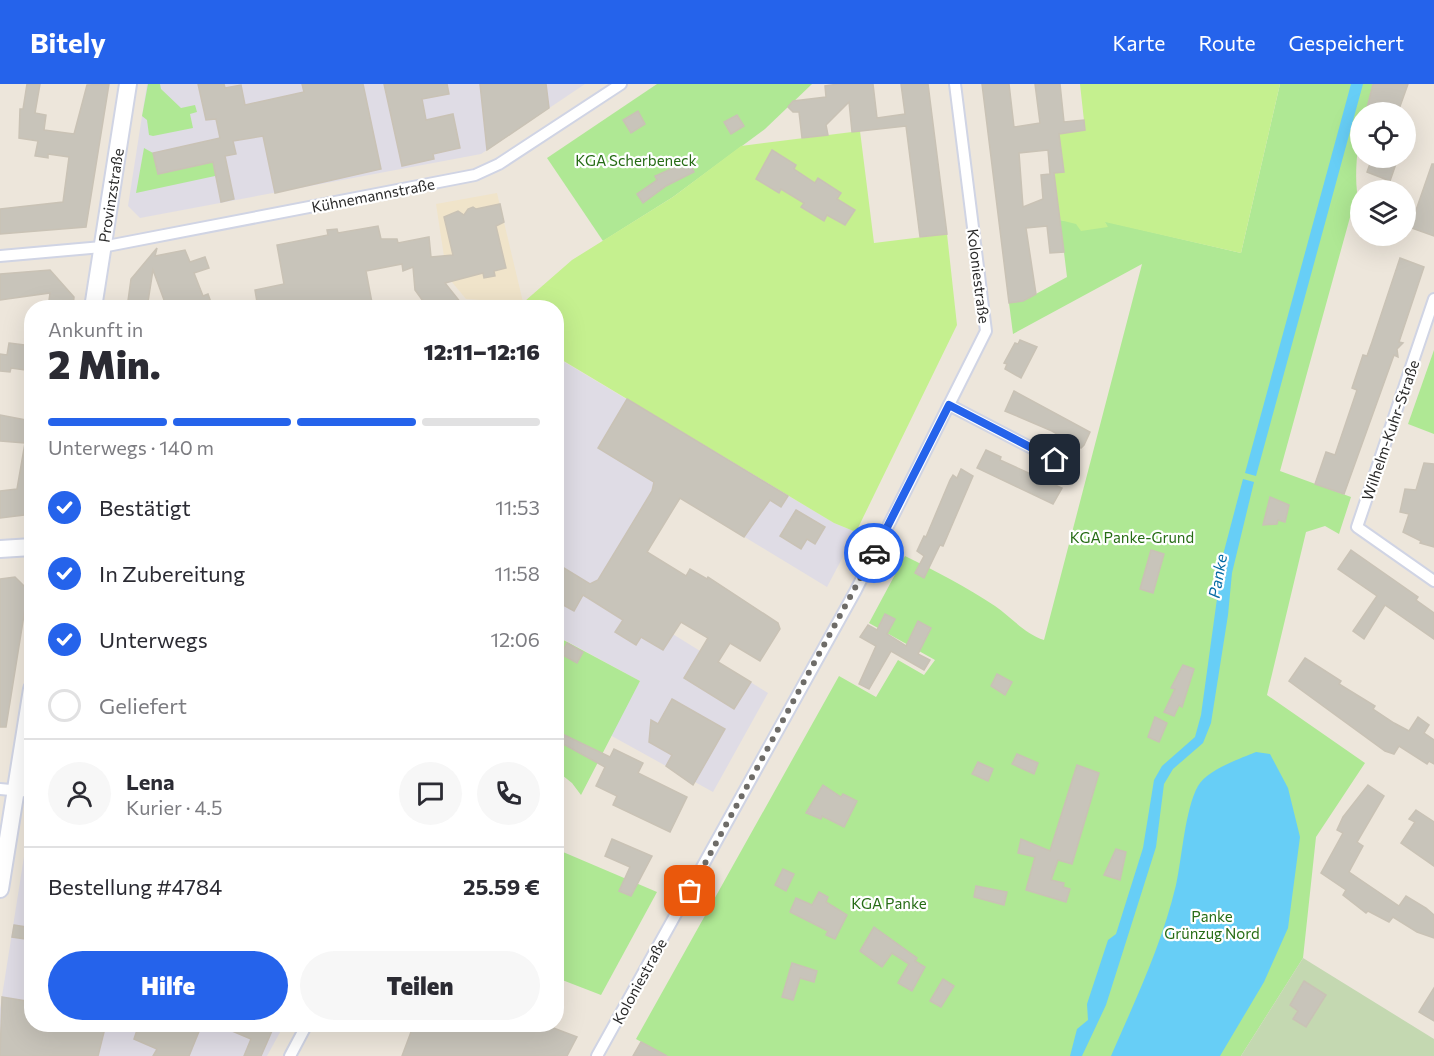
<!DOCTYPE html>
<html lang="de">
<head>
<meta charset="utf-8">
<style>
	:root { --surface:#fff; --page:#f7f7f7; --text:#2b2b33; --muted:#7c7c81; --line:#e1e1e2; --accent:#2563eb }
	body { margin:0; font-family:Commissioner,sans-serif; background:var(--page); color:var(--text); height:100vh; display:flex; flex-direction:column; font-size:22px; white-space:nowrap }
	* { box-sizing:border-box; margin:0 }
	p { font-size:20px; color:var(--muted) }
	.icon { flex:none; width:33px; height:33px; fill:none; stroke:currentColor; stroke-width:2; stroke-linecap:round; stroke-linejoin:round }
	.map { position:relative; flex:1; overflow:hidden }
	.details { position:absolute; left:24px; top:216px; width:540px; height:732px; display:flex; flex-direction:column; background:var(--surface); border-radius:24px; box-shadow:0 6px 24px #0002 }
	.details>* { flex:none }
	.fabs { position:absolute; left:1350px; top:18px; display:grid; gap:12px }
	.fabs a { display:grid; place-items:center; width:66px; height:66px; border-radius:50%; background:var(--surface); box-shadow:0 6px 24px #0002; font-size:30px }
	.pin { position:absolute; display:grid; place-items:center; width:51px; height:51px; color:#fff; margin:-26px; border-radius:12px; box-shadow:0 3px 9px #0006 }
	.courier { position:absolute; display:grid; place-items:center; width:60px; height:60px; margin:-30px; border:4px solid #2563eb; border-radius:50%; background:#fff; color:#222; box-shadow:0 2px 8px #0007 }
	.summary em { font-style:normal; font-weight:800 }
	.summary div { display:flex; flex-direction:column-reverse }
	.summary { display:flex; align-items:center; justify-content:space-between; height:102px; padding:0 24px }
	h1 { font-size:39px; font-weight:800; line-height:45px }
	.bar { display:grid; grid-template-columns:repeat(4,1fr); gap:9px 6px; align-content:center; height:72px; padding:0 24px }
	.bar i { height:8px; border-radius:4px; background:var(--line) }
	.bar .on { background:var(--accent) }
	.bar p { grid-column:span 4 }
	.line { display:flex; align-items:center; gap:15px; padding:0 24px; border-top:2px solid var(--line) }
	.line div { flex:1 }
	.round { display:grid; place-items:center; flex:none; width:63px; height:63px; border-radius:32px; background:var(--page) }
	ol { padding:0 24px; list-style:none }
	li { display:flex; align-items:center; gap:18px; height:66px }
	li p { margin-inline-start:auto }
	li .icon { padding:6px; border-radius:50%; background:var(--accent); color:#fff; stroke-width:4 }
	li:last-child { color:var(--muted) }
	li i { width:33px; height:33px; border:3px solid var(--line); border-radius:50% }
	.action { display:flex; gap:12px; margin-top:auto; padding:12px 24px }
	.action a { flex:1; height:69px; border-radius:36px; background:var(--accent); color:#fff; font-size:24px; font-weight:800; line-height:69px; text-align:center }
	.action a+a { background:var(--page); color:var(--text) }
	header { display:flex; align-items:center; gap:36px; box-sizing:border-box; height:84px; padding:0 30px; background:var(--accent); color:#fff }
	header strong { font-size:28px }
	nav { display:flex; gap:33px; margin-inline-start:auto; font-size:21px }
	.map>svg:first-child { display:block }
	.industrial { fill:#dfdce5 }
	.education { fill:#f0e4ca }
	.green { fill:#afe894 }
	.cemetery { fill:#c4d8b1 }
	.pitch { fill:#c5f08f }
	.water { fill:#67cef6 }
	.building { fill:#c8c4ba; stroke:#c9c2b5; stroke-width:1.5; fill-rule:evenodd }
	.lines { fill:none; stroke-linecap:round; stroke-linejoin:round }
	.street-casing { stroke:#d0d4e4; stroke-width:14 }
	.secondary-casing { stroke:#d0d4e4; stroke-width:20 }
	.street { stroke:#fff; stroke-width:10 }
	.secondary { stroke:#fff; stroke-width:16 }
	.done { stroke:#6e6c68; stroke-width:6; stroke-dasharray:0 10.8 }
	.route { stroke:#2563eb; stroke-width:8 }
	.labels { text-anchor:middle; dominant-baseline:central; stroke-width:4.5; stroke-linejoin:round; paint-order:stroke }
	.park-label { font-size:15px; fill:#266c15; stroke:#fff }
	.street-label { font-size:15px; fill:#2a2a2a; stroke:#fff }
	.water-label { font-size:16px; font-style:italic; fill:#056ba4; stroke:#fff }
</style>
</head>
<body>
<header>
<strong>Bitely</strong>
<nav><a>Karte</a><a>Route</a><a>Gespeichert</a></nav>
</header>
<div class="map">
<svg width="1434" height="972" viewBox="0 0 1434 972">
	<rect width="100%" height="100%" fill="#ede6db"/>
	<g class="industrial">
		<path d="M147,0H585L481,70L140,134L128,122Z"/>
		<path d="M556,273L834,439L856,448L827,503L657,400L595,502L768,609L713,708L610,651L640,597L557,552Z"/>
		<path d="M31,728L32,940L284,941L267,972H0V925Z"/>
	</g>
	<path class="education" d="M497,109L523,218L517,223H487L480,216L466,215L447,192L436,120Z"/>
	<g class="green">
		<path d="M148,0H160L161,5L181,24L195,21L197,28L190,30L193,44L153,52L149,51L147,36L142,32Z"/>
		<path d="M657,0H812L765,45L673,113L603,157L547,74Z"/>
		<path d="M1280,0H1373L1366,28H1360C1360,56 1354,81 1357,108L1280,387L1351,413L1339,450L1325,442L1306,448L1267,611L1365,679L1316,753L1303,874L1241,972H667L636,955L839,592L876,613L898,576L924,591L935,576L869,539L905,472C936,487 966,503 995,522C1011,533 1025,550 1044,556L1142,180L1013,250L1009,219L1023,217L1067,193L1060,136L1107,142L1104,137L1241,169Z"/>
		<path d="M144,64L153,69L158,90L222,76L224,73L229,89L136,109Z"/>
		<path d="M1434,266V350L1408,340Z"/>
		<path d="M556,552L640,597L581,711L572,699L557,687Z"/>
		<path d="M556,765L657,808L601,911L557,894Z"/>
	</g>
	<path class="cemetery" d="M1303,874L1434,955V972H1241Z"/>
	<g class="pitch">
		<path d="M1080,0H1280L1241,169L1105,138L1108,143L1081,147L1076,140L1060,136L1054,89L1064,88L1059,50L1085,46Z"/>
		<path d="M860,47L874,159L947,150L957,241L856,448L834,439L557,273L556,224H517L572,176L673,113L741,62Z"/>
	</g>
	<g class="water">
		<path d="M1351,0H1363L1256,392L1245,389Z"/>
		<path d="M1243,395L1254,398L1232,489L1228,531L1211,639L1203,659L1173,685L1164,700L1156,763L1106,921L1082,972H1070L1077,945L1088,936L1087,920L1108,856L1116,850L1143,764L1154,696L1162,682L1195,653L1201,631L1223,471Z"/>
		<path d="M1256,668L1270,670L1288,704L1300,753L1288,844L1264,898L1220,972H1111C1135,917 1162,860 1176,801C1182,774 1185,725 1198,702C1207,686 1239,675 1256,668Z"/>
	</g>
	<g class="building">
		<path d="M27,0H40L35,29L46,31L44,46L74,50L87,1L109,0L86,143L0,150V125L63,118L69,73L48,70V74L35,72L38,57L19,54L20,25H23Z"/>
		<path d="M198,0H224L225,4L241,1L245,21L304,8L302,0H363L381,85L275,109L263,52L233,57L236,70L225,72L234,115L221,118L213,78L158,90L153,69L220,54L216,35L206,36Z"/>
		<path d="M384,0H447L449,10L422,15L426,36L453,30L460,64L433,70L434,75L402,82Z"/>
		<path d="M480,0H546L549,24L487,66Z"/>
		<path d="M838,0H873L877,34L905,30L901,0H928L947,150L920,153L906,42L852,48L849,18L826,41L828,51L802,54L799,28H793L788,23L793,17L826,13L825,2Z"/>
		<path d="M982,0H1009L1014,43L1040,39L1035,0H1060L1064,38L1084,36L1085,46L1059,50L1064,88L1054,89L1064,168L1050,169L1047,142L1026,144L1036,210L1023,217L1009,219ZM1048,66L1050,90L1041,91L1043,115L1023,123L1019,69Z"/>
		<path d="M1373,0H1408L1398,28H1366Z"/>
		<path d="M638,27L645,40L631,49L623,36Z"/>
		<path d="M737,31L744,42L731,50L724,38Z"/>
		<path d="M772,66L796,81L794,85L815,99L818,94L841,109L837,115L855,126L845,141L827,131L824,137L801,123L804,119L781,105L779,109L756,95Z"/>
		<path d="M1372,74H1398L1390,97L1367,88Z"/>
		<path d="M689,77L694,88L666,102L643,119L637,110L657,96L655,92Z"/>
		<path d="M1432,80H1434V152L1406,142V129L1414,132Z"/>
		<path d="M500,120L504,138L496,142L506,184L494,187L495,192L484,194L483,189L445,199L465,224H428L415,206L413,183L403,187L402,180L366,187L373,224H258L255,206L284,200L277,161L328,151L327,146L337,145L338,149L378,142L381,155H397L398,159L429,153L431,173L453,171L444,133L458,127L464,131L468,125L473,123L476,125Z"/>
		<path d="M157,164L155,172L185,166L190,178L205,173L209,184L194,189L203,212L208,210L213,224H167L153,186L147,224H127L131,195Z"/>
		<path d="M1400,174L1424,183L1399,258L1403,259L1397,265L1398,273L1394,271L1344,410L1315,400L1326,368L1335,371L1357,306L1352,304L1363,271L1367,272L1372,258Z"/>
		<path d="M50,186L74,213L73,224H48L50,209L0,216V190Z"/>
		<path d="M1020,256L1037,263L1021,294L1005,285L1007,280L1004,279L1015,259L1018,260Z"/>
		<path d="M9,259L32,262V287L11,284L10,288L0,287V270L7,271Z"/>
		<path d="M1014,307L1090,348L1084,361L1081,364L1052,347L1005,327Z"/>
		<path d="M627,315L788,412L781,423L770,416L744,453L680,414L647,468L686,492L690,485L707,495L708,493L778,539L780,545L760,577L730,559L718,578L751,598L734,625L684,594L708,554L681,538L663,566L641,553L636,561L615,548L623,536L588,514L583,511L574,527L556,517V479L590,500L598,496L652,407L654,398L598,364Z"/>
		<path d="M0,331L32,337V430L0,434V407L17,405L25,359L0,357Z"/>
		<path d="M986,366L1001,373L1000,376L1062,404L1053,420L977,384Z"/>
		<path d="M1424,379L1434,380V463L1420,459L1421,457L1403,448L1409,430L1400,428L1405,405L1416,406Z"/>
		<path d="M961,385L973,392L943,462L940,461L924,494L915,489L924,472L917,467L924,452L926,453L950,396L953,391L957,394Z"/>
		<path d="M1270,413L1289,421L1285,438L1278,436L1277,440L1263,441Z"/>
		<path d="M796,426L825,443L815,460L807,455L801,465L780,452Z"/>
		<path d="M1151,466L1164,470L1153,509L1140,505Z"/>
		<path d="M1351,466L1418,513L1416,516L1434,529V555L1385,521L1364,555L1353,547L1377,512L1338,485Z"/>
		<path d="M15,493L28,506L6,643H0V495Z"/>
		<path d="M885,530L895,535L887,550L906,562L918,537L931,544L918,570L930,576L924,586L891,567L869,605L859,600L876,562L860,553L868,541L877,546Z"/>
		<path d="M567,559L583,568L577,579L561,570Z"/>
		<path d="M1305,574L1341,597L1339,600L1375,622L1373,625L1394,639L1409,647L1418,633L1429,641L1424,649L1434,656V680L1429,677L1427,680L1399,662L1394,670L1385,667L1289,597Z"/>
		<path d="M1183,581L1194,585L1182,623L1179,621L1174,632L1164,628L1175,605L1171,604Z"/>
		<path d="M997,590L1012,598L1005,611L991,602Z"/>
		<path d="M672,615L725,645L693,701L666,682L672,671L649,658L651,636L658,640Z"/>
		<path d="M1155,633L1167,639L1159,658L1148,653Z"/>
		<path d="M556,647L610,673L614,665L643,679L638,689L687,713L670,748L613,721L617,712L596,702L605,683L556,656Z"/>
		<path d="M1017,670L1038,679L1034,690L1012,680Z"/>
		<path d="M978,678L993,685L988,697L972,690Z"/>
		<path d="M1077,681L1099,689L1072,780L1058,776L1051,796L1064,799L1063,803L1070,805L1066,818L1026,806L1035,773L1018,769L1021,755L1050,767Z"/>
		<path d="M823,701L841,713L843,710L857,717L844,743L822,732L821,735L806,729Z"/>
		<path d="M1368,701L1384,712L1357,758L1363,762L1349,788L1399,822L1406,812L1426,824L1434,831V854L1417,848L1393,833L1389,838L1368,827L1366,829L1343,811L1346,806L1321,789L1343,749L1337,746L1343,733Z"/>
		<path d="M1416,726L1434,738V782L1401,759L1415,738L1409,735Z"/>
		<path d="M612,755L652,772L631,812L619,807L630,783L605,772Z"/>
		<path d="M1116,765L1126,768L1120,796L1104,791Z"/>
		<path d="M783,785L794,790L786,807L775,801Z"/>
		<path d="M976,802L1007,808L1004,821L974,813Z"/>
		<path d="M819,808L828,813L826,818L847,831L835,855L826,851L828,847L790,828L796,814L812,821Z"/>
		<path d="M14,841L32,844V856L12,853Z"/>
		<path d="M874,843L917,874L915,877L925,883L912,907L898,899L909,880L892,869L882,883L860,867Z"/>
		<path d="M792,879L817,887L814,898L800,894L793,916L782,913Z"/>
		<path d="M943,895L954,902L941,923L930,917Z"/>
		<path d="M1304,897L1326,911L1306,943L1293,935L1298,927L1290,921Z"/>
		<path d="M1434,904V937L1419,928Z"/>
		<path d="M2,913L32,918V940H106L98,972H0Z"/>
		<path d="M139,940H202L189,972H153L157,965L134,955Z"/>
		<path d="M275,940L261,972H244L251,955L218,941Z"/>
		<path d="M414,940H543L577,953L567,972H402Z"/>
		<path d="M641,958L667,972H633Z"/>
	</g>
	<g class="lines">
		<defs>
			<g id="street">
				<path d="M0,172L102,163L475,91L499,80L621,0"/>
				<path d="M1434,215L1357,443L1434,497"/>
				<path d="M949,321L1055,376"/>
				<path d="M0,705L32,708"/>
				<path d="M290,972L307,940"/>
				<path d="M597,972L856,506L986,247L955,0"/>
			</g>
			<g id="secondary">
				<path id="s1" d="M93,224L128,0"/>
				<path d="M0,465L32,463"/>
				<path d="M0,805L32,605"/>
			</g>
		</defs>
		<use href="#street" class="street-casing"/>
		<use href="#secondary" class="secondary-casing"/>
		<use href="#street" class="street"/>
		<use href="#secondary" class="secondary"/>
	</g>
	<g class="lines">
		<path class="done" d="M690,807L874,469"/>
		<path class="route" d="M874,469L949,321L1055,376"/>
	</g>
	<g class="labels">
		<g class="park-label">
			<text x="636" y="76">KGA Scherbeneck</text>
			<text x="1132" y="453">KGA Panke-Grund</text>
			<text x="889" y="819">KGA Panke</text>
			<text x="1212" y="832">Panke<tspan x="1212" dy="17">Grünzug Nord</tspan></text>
		</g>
		<g class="street-label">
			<text transform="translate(373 111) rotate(-11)">Kühnemannstraße</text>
			<text stroke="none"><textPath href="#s1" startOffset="114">Provinzstraße</textPath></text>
			<text transform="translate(979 192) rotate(83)">Koloniestraße</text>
			<text transform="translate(1390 346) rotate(-71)">Wilhelm-Kuhr-Straße</text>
			<text transform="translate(639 897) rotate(-61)">Koloniestraße</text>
		</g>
		<g class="water-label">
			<text transform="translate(1217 492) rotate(-80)">Panke</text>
		</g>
	</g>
</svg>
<div class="fabs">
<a><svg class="icon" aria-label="locate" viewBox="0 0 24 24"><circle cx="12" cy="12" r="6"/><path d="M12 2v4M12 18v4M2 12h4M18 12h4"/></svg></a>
<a><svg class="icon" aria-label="layers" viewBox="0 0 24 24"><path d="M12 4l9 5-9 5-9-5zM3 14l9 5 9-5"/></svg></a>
</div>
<div class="pin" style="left:690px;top:807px;background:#ea580c"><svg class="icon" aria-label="bag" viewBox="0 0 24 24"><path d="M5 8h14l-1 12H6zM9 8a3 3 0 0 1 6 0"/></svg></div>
<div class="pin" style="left:1055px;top:376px;background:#1f2937"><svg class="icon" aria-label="home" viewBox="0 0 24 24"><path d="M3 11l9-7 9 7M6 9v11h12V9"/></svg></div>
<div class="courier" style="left:874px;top:469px"><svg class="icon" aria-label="car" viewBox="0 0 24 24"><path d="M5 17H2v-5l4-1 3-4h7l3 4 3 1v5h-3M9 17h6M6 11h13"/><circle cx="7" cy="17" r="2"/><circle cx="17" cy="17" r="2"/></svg></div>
<section class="details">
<div class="summary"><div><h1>2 Min.</h1><p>Ankunft in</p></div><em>12:11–12:16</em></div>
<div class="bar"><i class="on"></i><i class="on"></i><i class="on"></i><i></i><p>Unterwegs · 140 m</p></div>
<ol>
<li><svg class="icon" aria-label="check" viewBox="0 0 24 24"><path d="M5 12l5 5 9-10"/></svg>Bestätigt<p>11:53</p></li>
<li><svg class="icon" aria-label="check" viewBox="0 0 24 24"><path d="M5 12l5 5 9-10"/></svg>In Zubereitung<p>11:58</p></li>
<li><svg class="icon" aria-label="check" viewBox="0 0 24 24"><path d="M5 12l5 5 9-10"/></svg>Unterwegs<p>12:06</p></li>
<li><i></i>Geliefert</li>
</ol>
<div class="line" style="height:108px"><a class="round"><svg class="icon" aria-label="person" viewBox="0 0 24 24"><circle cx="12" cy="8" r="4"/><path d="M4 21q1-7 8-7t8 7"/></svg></a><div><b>Lena</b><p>Kurier · 4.5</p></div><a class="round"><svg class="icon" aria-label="chat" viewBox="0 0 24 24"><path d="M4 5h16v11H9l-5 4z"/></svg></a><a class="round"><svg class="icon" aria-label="phone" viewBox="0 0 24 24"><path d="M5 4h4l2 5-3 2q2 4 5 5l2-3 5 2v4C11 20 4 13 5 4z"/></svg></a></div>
<div class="line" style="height:78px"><div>Bestellung #4784</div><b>25.59 €</b></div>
<div class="action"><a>Hilfe</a><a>Teilen</a></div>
</section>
</div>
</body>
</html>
